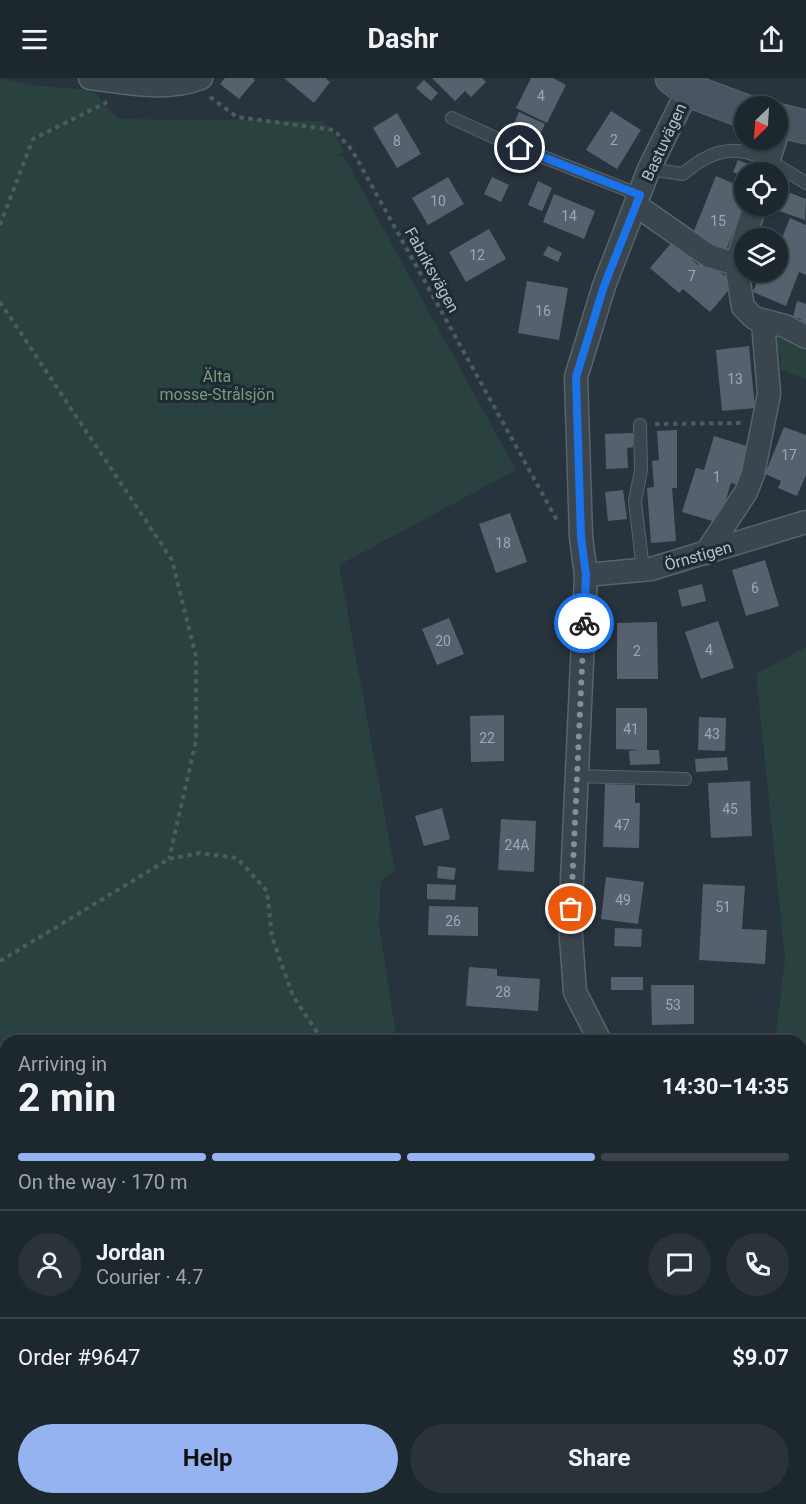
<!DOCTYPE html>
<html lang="en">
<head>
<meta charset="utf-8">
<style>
	:root { --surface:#1d272e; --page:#2a333a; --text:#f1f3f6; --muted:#a0a5aa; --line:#3b444a; --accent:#95b2f1 }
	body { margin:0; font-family:Roboto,sans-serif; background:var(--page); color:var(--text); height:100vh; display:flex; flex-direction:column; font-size:22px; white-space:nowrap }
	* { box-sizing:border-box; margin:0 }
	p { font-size:20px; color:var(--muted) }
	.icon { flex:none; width:33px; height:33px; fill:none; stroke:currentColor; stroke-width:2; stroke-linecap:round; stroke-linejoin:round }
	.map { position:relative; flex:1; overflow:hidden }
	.panel { position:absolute; left:0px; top:957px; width:807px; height:470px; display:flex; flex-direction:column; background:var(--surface); border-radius:18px 18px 0 0; box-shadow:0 2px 4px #0004,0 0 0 2px var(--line) }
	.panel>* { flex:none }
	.needle { width:39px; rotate:205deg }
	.fabs { position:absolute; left:734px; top:18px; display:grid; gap:12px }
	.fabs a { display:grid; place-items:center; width:54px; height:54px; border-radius:50%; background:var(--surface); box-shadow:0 2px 4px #0004,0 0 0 2px var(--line); font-size:30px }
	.pin { position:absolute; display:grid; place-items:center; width:51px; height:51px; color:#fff; margin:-26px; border:3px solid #fff; border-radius:50%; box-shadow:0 2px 6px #0007 }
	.courier { position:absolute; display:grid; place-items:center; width:60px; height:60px; margin:-30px; border:4px solid #1a73e8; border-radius:50%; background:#fff; color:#222; box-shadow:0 2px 8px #0007 }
	.overview em { font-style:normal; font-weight:700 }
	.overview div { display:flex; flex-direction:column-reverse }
	.overview { display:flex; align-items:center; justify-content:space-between; height:102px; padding:0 18px }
	h1 { font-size:39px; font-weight:700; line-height:45px }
	.bar { display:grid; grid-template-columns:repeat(4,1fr); gap:9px 6px; align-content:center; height:72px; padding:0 18px }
	.bar i { height:8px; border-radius:4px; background:var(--line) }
	.bar .active { background:var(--accent) }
	.bar p { grid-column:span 4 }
	.line { display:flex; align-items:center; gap:15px; padding:0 18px; border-top:2px solid var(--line) }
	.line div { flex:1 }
	.round { display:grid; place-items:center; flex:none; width:63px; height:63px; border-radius:32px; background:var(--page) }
	.primary-button { display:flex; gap:12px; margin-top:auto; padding:12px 18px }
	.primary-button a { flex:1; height:69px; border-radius:36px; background:var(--accent); color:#111; font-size:24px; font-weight:700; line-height:69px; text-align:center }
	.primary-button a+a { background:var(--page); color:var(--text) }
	header { display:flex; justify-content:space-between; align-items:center; height:78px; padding:0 18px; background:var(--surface); font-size:27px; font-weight:700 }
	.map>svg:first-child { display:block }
	.green { fill:#29413f }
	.building { fill:#55626d }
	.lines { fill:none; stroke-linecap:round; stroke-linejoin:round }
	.lane-casing { stroke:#58636c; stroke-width:14 }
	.street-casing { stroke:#58636c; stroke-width:25 }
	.secondary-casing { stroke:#58636c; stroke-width:35 }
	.path { stroke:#495d5c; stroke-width:4; stroke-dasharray:4.5 4.5; stroke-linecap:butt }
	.lane { stroke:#3a454e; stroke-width:12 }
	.street { stroke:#3a454e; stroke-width:22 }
	.secondary { stroke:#495560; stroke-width:33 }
	.done { stroke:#858f98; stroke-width:6; stroke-dasharray:0 10.8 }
	.route { stroke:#1a73e8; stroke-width:8 }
	.labels { text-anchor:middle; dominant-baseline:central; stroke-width:6; stroke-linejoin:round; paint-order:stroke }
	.number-label { font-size:14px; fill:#9ea8b2 }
	.street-label { font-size:16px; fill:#b7c0c9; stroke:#1f2a33 }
	.park-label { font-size:16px; fill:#769d7a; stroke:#1f2a33 }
</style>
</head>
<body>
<header><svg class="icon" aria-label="menu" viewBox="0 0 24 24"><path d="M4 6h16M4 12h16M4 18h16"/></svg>Dashr<svg class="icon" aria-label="share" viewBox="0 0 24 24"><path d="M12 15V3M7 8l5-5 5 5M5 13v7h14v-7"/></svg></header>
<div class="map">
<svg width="806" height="1426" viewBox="0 0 806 1426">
	<rect width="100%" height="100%" fill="#27343e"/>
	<g class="green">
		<path d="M0,0L30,7L92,12L118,41L322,43L333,54L344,73L337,77L344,79L516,392L339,487L395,793L381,802L379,847L397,963H6V1420H801V963H775L785,881L756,596L806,569V1426H0Z"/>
		<path d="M763,244L806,259V301L778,291L781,279L765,268Z"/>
	</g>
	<g class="building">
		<path d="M225,0H253L255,2L239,21L220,6Z"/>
		<path d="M284,0H325L330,4L314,25Z"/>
		<path d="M432,0H482L486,4L471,19L465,13L455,23Z"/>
		<path d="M531,0H553L566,7L547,45L516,30Z"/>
		<path d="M424,2L438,15L431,23L416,10Z"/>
		<path d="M611,33L641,52L617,91L586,72Z"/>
		<path d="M519,34L545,46L539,59L513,48Z"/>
		<path d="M397,35L421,76L397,90L373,50Z"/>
		<path d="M738,82L762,92L761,94H744V99L733,94Z"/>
		<path d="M716,98L744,110V128L726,172L692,158Z"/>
		<path d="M448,99L464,126L428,147L412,120Z"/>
		<path d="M492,99L509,107L501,124L484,116Z"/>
		<path d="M538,103L552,110L542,133L528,127Z"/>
		<path d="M777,110L806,121L805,142L765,128H777Z"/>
		<path d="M554,116L595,133L584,161L543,144Z"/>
		<path d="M790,140L806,147V197L799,194L786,228L753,214L761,194H777V172Z"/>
		<path d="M489,151L506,181L466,204L449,174Z"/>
		<path d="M672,164L698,187L704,180L734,206L710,234L683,211L679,215L650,190Z"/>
		<path d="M548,168L562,175L558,184L543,177Z"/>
		<path d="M527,203L568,210L559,262L518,255Z"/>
		<path d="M797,223L806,226V250L799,248L801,241L793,239Z"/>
		<path d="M749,268L755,330L722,333L716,272Z"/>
		<path d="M784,349L806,357V397L797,418L778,410L781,403L765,396Z"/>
		<path d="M677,352V410H672L676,463L651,465L647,410L654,409L652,383L659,382L657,353Z"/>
		<path d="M630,355H633V369L627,370L628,390L606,391L605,356Z"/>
		<path d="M714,358L750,369L738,407L731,405L719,445L682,434L696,390L704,392Z"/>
		<path d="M623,412L627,441L608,443L605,414Z"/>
		<path d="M510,435L527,484L496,495L479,446Z"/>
		<path d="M765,482L779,528L746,538L732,492Z"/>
		<path d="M702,506L706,523L682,529L678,512Z"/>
		<path d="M449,540L464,576L437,587L422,551Z"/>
		<path d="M718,543L734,590L701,601L685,554Z"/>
		<path d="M657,544L658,601H617V545Z"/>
		<path d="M616,630H647V672H659L660,686L630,687L629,673L640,672L616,671Z"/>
		<path d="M504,637V683L471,684L470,638Z"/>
		<path d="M699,639L726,640L725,673L698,672Z"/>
		<path d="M727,679L728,692L696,694L695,681Z"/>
		<path d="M750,703L752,758L711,760L708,705Z"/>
		<path d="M605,706L635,707V725H640L639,770L603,769Z"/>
		<path d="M442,730L450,761L424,768L415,738Z"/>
		<path d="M501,741L536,743L534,794L498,792Z"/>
		<path d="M438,788L456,790L454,802L437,800Z"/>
		<path d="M606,799L644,804L638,846L601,841Z"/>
		<path d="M427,806L456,807L455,822L427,821Z"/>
		<path d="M703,806L745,808L742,851L767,852L765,886L699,882Z"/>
		<path d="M429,828L478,829V858L428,857Z"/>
		<path d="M615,850L642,851L641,869L614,868Z"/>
		<path d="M469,889L497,891V898L540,901L538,933L466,928Z"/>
		<rect x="611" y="899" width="32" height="13"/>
		<path d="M651,907H694V946L652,947Z"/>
	</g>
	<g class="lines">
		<defs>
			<g id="lane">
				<path d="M452,40L500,62L640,117"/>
				<path d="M649,91L683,96C731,54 759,76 806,105"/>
				<path d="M640,347L641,392L635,423L643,492"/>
				<path d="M577,698L685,701"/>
			</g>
			<g id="street">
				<path d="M90,0C125,4 166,14 201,0"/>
				<path d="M765,94L775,62"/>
				<path d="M637,128L709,178L736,186"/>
				<path d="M755,128L736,186L743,229L754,240L785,248L806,259"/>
				<path d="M706,475L746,414L753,396L769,316L763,244"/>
				<path d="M586,497L651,491L806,444"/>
				<path d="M600,963L575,914L570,846L586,497L581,459L576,299L604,208L649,91L688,12"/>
			</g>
			<g id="secondary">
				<path d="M672,0L688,12L744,33"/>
				<path d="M777,42L806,49"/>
			</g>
		</defs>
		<use href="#lane" class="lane-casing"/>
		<use href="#street" class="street-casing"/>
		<use href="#secondary" class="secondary-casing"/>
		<g class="path">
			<path d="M210,19L237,39L334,52L352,72L558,444"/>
			<path d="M0,147L33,61L107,24"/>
			<path d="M0,224L172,482L196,579V663L169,781"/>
			<path d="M655,346L741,345"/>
			<path d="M0,883L169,781L200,775L237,780L267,813L272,859L293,918L323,963"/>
			<path d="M801,1219H806"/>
		</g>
		<use href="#lane" class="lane"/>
		<use href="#street" class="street"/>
		<use href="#secondary" class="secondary"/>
	</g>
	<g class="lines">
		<path class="done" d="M571,831L584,545"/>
		<path class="route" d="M520,70L640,117L604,208L576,299L581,459L586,497L584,545"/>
	</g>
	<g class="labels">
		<g class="number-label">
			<text x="541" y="18">4</text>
			<text x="614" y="62">2</text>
			<text x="397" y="63">8</text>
			<text x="438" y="123">10</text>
			<text x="569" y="138">14</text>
			<text x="718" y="143">15</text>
			<text x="477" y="177">12</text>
			<text x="692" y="198">7</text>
			<text x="543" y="233">16</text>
			<text x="735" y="301">13</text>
			<text x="789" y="377">17</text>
			<text x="717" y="399">1</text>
			<text x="503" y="465">18</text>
			<text x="755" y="510">6</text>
			<text x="443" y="563">20</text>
			<text x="709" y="572">4</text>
			<text x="637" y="573">2</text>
			<text x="631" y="651">41</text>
			<text x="712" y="656">43</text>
			<text x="487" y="660">22</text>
			<text x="730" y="731">45</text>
			<text x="622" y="747">47</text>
			<text x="517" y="767">24A</text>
			<text x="623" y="822">49</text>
			<text x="723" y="829">51</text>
			<text x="453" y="843">26</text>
			<text x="503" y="914">28</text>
			<text x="673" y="927">53</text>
		</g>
		<g class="street-label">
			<text transform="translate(664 64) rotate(-65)">Bastuvägen</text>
			<text transform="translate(432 192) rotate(61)">Fabriksvägen</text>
			<text transform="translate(698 478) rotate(-16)">Örnstigen</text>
		</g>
		<g class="park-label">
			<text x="217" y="298">Älta<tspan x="217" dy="18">mosse-Strålsjön</tspan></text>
		</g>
	</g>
</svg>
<div class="fabs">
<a><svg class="needle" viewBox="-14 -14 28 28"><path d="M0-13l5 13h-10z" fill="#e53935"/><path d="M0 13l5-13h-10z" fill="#a0a5aa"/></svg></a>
<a><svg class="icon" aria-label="locate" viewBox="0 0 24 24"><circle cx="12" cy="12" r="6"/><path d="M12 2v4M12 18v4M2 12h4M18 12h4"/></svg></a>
<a><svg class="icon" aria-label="layers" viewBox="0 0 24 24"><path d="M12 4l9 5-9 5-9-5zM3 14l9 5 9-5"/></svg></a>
</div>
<div class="pin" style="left:571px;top:831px;background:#ea580c"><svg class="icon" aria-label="bag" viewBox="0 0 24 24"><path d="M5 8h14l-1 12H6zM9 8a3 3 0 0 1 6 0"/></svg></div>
<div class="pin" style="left:520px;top:70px;background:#1f2937"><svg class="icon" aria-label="home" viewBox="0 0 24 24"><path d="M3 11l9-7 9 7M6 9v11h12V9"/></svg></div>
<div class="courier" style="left:584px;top:545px"><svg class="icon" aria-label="bike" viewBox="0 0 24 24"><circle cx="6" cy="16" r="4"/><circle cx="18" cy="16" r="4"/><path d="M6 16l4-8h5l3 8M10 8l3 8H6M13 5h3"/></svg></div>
<section class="panel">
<div class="overview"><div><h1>2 min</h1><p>Arriving in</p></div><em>14:30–14:35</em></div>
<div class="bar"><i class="active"></i><i class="active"></i><i class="active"></i><i></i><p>On the way · 170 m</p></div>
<div class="line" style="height:108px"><a class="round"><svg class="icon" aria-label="person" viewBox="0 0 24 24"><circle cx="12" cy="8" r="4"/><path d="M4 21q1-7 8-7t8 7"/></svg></a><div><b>Jordan</b><p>Courier · 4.7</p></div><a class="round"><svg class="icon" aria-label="chat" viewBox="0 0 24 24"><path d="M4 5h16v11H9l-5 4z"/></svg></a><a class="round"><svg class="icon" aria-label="phone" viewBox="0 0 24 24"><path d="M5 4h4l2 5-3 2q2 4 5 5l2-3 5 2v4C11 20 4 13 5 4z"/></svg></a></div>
<div class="line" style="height:78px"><div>Order #9647</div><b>$9.07</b></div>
<div class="primary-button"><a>Help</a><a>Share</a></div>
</section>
</div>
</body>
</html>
